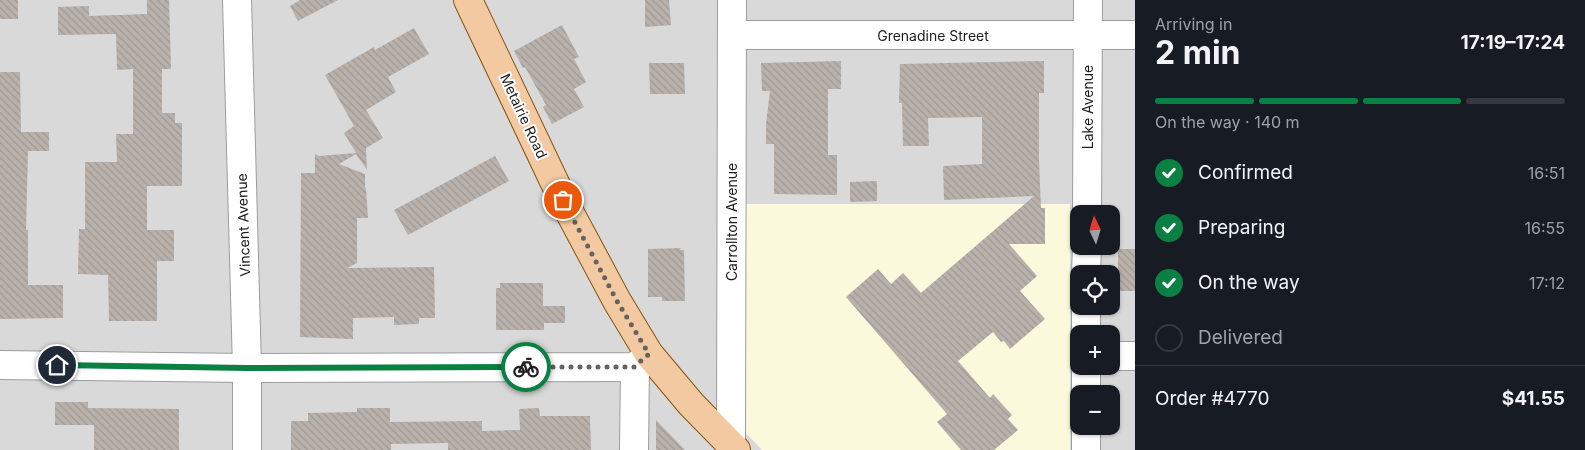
<!DOCTYPE html>
<html lang="en">
<head>
<meta charset="utf-8">
<style>
	:root { --surface:#171b24; --page:#20242c; --text:#f1f3f6; --muted:#9ea1a6; --line:#363941; --accent:#0b8043 }
	body { margin:0; font-family:Inter,sans-serif; background:var(--page); color:var(--text); height:100vh; display:flex; flex-direction:column; font-size:19px; white-space:nowrap }
	* { box-sizing:border-box; margin:0 }
	p { font-size:16px; color:var(--muted) }
	.icon { flex:none; width:28px; height:28px; fill:none; stroke:currentColor; stroke-width:2; stroke-linecap:round; stroke-linejoin:round }
	.map { position:relative; flex:1; overflow:hidden }
	.drawer { display:flex; flex-direction:column; background:var(--surface); width:450px }
	.drawer>* { flex:none }
	.needle { width:32px; rotate:356deg }
	.controls { position:absolute; left:1070px; top:205px; display:grid; gap:10px }
	.controls a { display:grid; place-items:center; width:50px; height:50px; border-radius:10px; background:var(--surface); box-shadow:0 1px 4px #0004; font-size:25px }
	.pin { position:absolute; display:grid; place-items:center; width:42px; height:42px; color:#fff; margin:-21px; border:2px solid #fff; border-radius:50%; box-shadow:0 1px 5px #0007 }
	.courier { position:absolute; display:grid; place-items:center; width:50px; height:50px; margin:-25px; border:4px solid #0b8043; border-radius:50%; background:#fff; color:#222; box-shadow:0 1px 6px #0007 }
	.headline em { font-style:normal; font-weight:700 }
	.headline div { display:flex; flex-direction:column-reverse }
	.headline { display:flex; align-items:center; justify-content:space-between; height:85px; padding:0 20px }
	h1 { font-size:32px; font-weight:700; line-height:38px }
	.bar { display:grid; grid-template-columns:repeat(4,1fr); gap:8px 5px; align-content:center; height:60px; padding:0 20px }
	.bar i { height:6px; border-radius:4px; background:var(--line) }
	.bar .current { background:var(--accent) }
	.bar p { grid-column:span 4 }
	.line { display:flex; align-items:center; gap:12px; padding:0 20px; border-top:1px solid var(--line) }
	.line div { flex:1 }
	ol { padding:0 20px; list-style:none }
	li { display:flex; align-items:center; gap:15px; height:55px }
	li p { margin-inline-start:auto }
	li .icon { padding:5px; border-radius:50%; background:var(--accent); color:#fff; stroke-width:4 }
	li:last-child { color:var(--muted) }
	li i { width:28px; height:28px; border:2px solid var(--line); border-radius:50% }
	main { display:flex; flex:1; min-height:0 }
	.map>svg:first-child { display:block }
	.residential { fill:#dad9d9; fill-rule:evenodd }
	.education { fill:#fbf9dc }
	.building { fill:url(#building-back-hatch) }
	.lines { fill:none; stroke-linecap:round; stroke-linejoin:round }
	.minor-casing { stroke:#9d9d9d; stroke-width:30 }
	.major-casing { stroke:#86550e; stroke-width:30 }
	.minor { stroke:#fff; stroke-width:28 }
	.major { stroke:#f2c9a1; stroke-width:28 }
	.done { stroke:#656361; stroke-width:5; stroke-dasharray:0 9 }
	.route { stroke:#0b8043; stroke-width:6 }
	.labels { text-anchor:middle; dominant-baseline:central; stroke-width:4; stroke-linejoin:round; paint-order:stroke }
	.street-label { font-size:14px; fill:#1c1c1c; stroke:#fff }
</style>
</head>
<body>
<main>
<div class="map">
<svg width="1135" height="450" viewBox="0 0 1135 450">
	<defs>
		<pattern id="building-back-hatch" width="6" height="6" patternUnits="userSpaceOnUse" patternTransform="scale(1.25)"><rect width="6" height="6" fill="#b9b1ac"/><path d="M-1 5l2 2M0 0l6 6M5-1l2 2" fill="none" stroke="#9e9893"/></pattern>
	</defs>
	<rect width="100%" height="100%" fill="#ece8e2"/>
	<path class="residential" d="M0,0H1135V450H0ZM1079,214H1111V246H1079ZM1079,274H1111V306H1079ZM1079,334H1111V366H1079ZM1079,394H1111V426H1079Z"/>
	<path class="education" d="M739,204H1070V450H762L741,428Z"/>
	<g class="building">
		<rect x="0" y="0" width="18" height="19"/>
		<path d="M147,0H169L171,69H162V113H175V123H182V186H147V230H174V261H157V321H109L108,275L78,274L79,229H85V162H117L116,134H133V69L117,70L116,34L58,35V7L89,6V16L147,14Z"/>
		<path d="M300,0H338L298,21L290,6Z"/>
		<path d="M645,0H669L671,25L645,27Z"/>
		<path d="M562,25L579,57L574,59L586,82L574,89L584,107L552,124L543,107L546,105L525,67L523,68L514,51Z"/>
		<path d="M414,28L429,54L388,77L396,92L366,110L383,138L366,148L367,170L356,154L339,164L365,174V188H366L368,218H357V263L347,268L434,267L435,318H419V324L394,325V317L353,318V339L300,337L301,173H315V154L319,156L356,153L344,133L354,126L325,75L374,47L375,50Z"/>
		<path d="M841,61V89H828V155H837V195L774,194V144H766V124L770,91H762L761,63Z"/>
		<path d="M1044,61V93H1039V161L1041,208H1045V244H1009L1037,276L1020,291L1045,319L1010,349L1004,341L1001,342L993,332L958,361L990,398L993,394L1012,415L1008,419L1018,430L994,450H961L937,422L947,414L846,297L878,269L891,284L903,273L921,293L1034,196L944,200L943,166L982,164V117L928,118L929,146H903L902,103H899L900,64Z"/>
		<path d="M649,63H684L685,94H650Z"/>
		<path d="M0,72H20L21,132H49V151H28L26,230H28V285H63V318L0,319Z"/>
		<path d="M495,156L509,181L408,235L394,210Z"/>
		<path d="M877,181V201L850,202V182Z"/>
		<path d="M681,248L680,250H684L685,301H662V297H648V249Z"/>
		<rect x="1118" y="249" width="17" height="42"/>
		<path d="M500,283H543V306H565V323H544V330H496V288H500Z"/>
		<path d="M55,402H88V408L179,409V450H94V425H55Z"/>
		<path d="M357,408H390V422L482,421V431L520,430L519,409L539,408L540,416H590L591,450H448V443L391,444V450H291V421H308V413L357,412Z"/>
		<path d="M656,420L685,450H656Z"/>
	</g>
	<g class="lines">
		<defs>
			<g id="minor">
				<path d="M237,0L247,368V450"/>
				<path d="M732,35H1135"/>
				<path d="M1087,214L1088,0"/>
				<path d="M1086,274L1087,246"/>
				<path d="M1086,334V306"/>
				<path d="M1111,356H1135"/>
				<path d="M0,365L247,368L635,367L649,354"/>
				<path d="M1086,366V394"/>
				<path d="M1086,426V450"/>
				<path d="M731,445L732,0"/>
				<path d="M634,450L635,367"/>
			</g>
			<path id="major" d="M468,0L563,200L617,301L649,354L691,404L736,450"/>
		</defs>
		<use href="#minor" class="minor-casing"/>
		<use href="#major" class="major-casing"/>
		<use href="#minor" class="minor"/>
		<use href="#major" class="major"/>
	</g>
	<g class="lines">
		<path class="done" d="M526,367H634L649,354L617,301L563,200"/>
		<path class="route" d="M57,365L247,368L526,367"/>
	</g>
	<g class="labels">
		<g class="street-label">
			<text x="933" y="35">Grenadine Street</text>
			<text transform="translate(1087 107) rotate(-90)">Lake Avenue</text>
			<text transform="translate(524 116) rotate(65)">Metairie Road</text>
			<text transform="translate(731 222) rotate(-90)">Carrollton Avenue</text>
			<text transform="translate(243 225) rotate(-92)">Vincent Avenue</text>
		</g>
	</g>
</svg>
<div class="controls">
<a><svg class="needle" viewBox="-14 -14 28 28"><path d="M0-13l5 13h-10z" fill="#e53935"/><path d="M0 13l5-13h-10z" fill="#9ea1a6"/></svg></a>
<a><svg class="icon" aria-label="locate" viewBox="0 0 24 24"><circle cx="12" cy="12" r="6"/><path d="M12 2v4M12 18v4M2 12h4M18 12h4"/></svg></a>
<a>+</a>
<a>−</a>
</div>
<div class="pin" style="left:563px;top:200px;background:#ea580c"><svg class="icon" aria-label="bag" viewBox="0 0 24 24"><path d="M5 8h14l-1 12H6zM9 8a3 3 0 0 1 6 0"/></svg></div>
<div class="pin" style="left:57px;top:365px;background:#1f2937"><svg class="icon" aria-label="home" viewBox="0 0 24 24"><path d="M3 11l9-7 9 7M6 9v11h12V9"/></svg></div>
<div class="courier" style="left:526px;top:367px"><svg class="icon" aria-label="bike" viewBox="0 0 24 24"><circle cx="6" cy="16" r="4"/><circle cx="18" cy="16" r="4"/><path d="M6 16l4-8h5l3 8M10 8l3 8H6M13 5h3"/></svg></div>
</div>
<section class="drawer">
<div class="headline"><div><h1>2 min</h1><p>Arriving in</p></div><em>17:19–17:24</em></div>
<div class="bar"><i class="current"></i><i class="current"></i><i class="current"></i><i></i><p>On the way · 140 m</p></div>
<ol>
<li><svg class="icon" aria-label="check" viewBox="0 0 24 24"><path d="M5 12l5 5 9-10"/></svg>Confirmed<p>16:51</p></li>
<li><svg class="icon" aria-label="check" viewBox="0 0 24 24"><path d="M5 12l5 5 9-10"/></svg>Preparing<p>16:55</p></li>
<li><svg class="icon" aria-label="check" viewBox="0 0 24 24"><path d="M5 12l5 5 9-10"/></svg>On the way<p>17:12</p></li>
<li><i></i>Delivered</li>
</ol>
<div class="line" style="height:65px"><div>Order #4770</div><b>$41.55</b></div>
</section>
</main>
</body>
</html>
